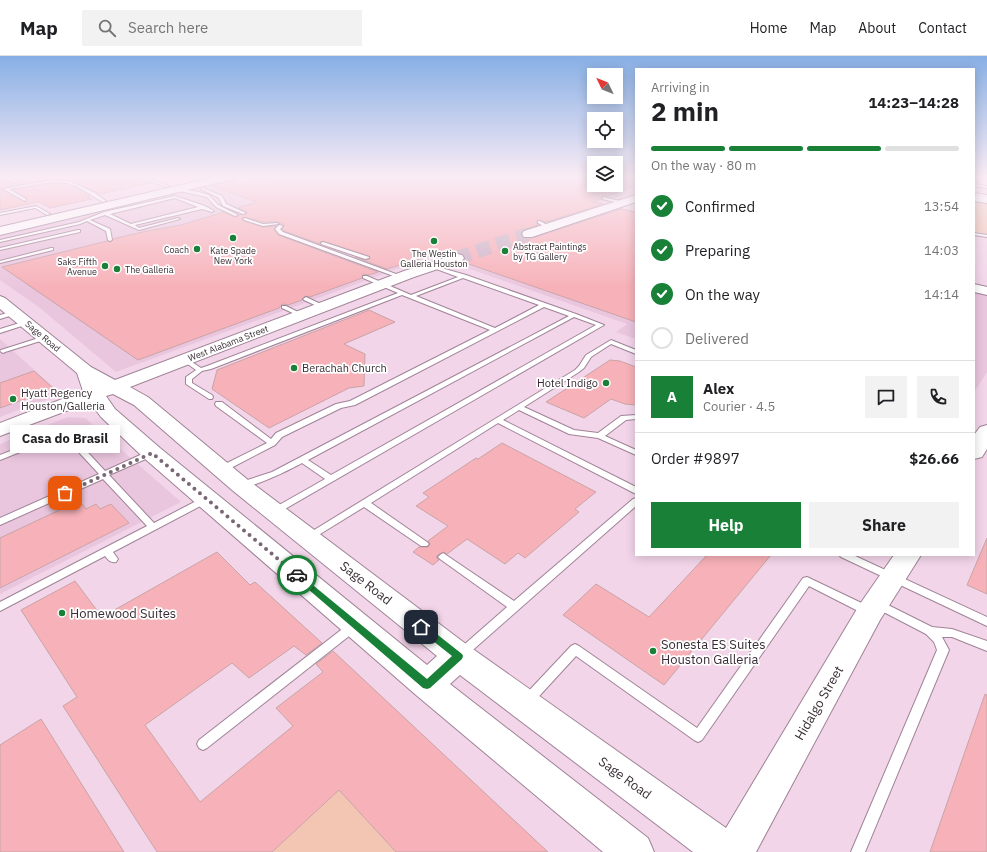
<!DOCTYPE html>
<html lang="en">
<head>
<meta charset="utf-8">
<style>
	:root { --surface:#fff; --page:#f2f2f2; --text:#202124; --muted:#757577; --line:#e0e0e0; --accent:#198137 }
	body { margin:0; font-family:"IBM Plex Sans",sans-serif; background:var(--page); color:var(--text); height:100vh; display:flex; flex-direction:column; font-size:15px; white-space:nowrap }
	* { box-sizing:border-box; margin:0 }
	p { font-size:13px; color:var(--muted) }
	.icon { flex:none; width:22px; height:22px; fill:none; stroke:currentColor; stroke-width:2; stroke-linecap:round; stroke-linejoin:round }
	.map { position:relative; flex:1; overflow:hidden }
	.sheet { position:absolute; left:635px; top:12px; width:340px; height:488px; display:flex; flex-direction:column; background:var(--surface); border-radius:0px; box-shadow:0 2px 10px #0003 }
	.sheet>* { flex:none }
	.needle { width:26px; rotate:313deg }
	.tools { position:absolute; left:587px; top:12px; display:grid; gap:8px }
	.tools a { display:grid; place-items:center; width:36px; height:36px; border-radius:0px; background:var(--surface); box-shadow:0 2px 10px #0003; font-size:20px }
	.pin { position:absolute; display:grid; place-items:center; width:34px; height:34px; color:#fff; margin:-17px; border-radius:8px; box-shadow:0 2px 6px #0006 }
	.courier { position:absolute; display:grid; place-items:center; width:40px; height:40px; margin:-20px; border:3px solid #198137; border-radius:50%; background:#fff; color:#222; box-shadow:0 1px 5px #0007 }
	.bubble { position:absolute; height:28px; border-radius:0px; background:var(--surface); box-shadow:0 2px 10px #0003; font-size:13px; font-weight:800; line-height:28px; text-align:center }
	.headline em { font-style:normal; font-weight:800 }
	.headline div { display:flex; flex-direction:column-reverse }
	.headline { display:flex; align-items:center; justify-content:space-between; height:68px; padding:0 16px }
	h1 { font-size:26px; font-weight:800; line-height:30px }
	.bar { display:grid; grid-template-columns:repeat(4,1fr); gap:6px 4px; align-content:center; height:48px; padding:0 16px }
	.bar i { height:5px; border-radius:3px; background:var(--line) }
	.bar .active { background:var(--accent) }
	.bar p { grid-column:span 4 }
	.line { display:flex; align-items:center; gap:10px; padding:0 16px; border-top:1px solid var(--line) }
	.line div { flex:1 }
	.round { display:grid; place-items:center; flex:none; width:42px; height:42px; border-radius:0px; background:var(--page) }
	ol { padding:0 16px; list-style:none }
	li { display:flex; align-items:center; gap:12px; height:44px }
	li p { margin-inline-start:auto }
	li .icon { padding:4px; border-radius:50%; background:var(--accent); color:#fff; stroke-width:4 }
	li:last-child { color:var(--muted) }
	li i { width:22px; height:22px; border:2px solid var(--line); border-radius:50% }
	.cta { display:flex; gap:8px; margin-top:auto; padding:8px 16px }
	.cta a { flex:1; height:46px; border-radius:0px; background:var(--accent); color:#fff; font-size:16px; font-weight:800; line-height:46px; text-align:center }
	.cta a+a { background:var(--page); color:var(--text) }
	header { display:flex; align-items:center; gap:24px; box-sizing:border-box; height:56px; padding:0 20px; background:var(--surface); border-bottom:1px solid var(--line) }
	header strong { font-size:19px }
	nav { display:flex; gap:22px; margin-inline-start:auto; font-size:14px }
	.search { width:280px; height:36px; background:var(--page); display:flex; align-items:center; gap:10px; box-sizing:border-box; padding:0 14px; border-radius:0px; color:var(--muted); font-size:15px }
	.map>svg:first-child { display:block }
	.built { fill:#eac6de }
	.green { fill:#f2c6b2 }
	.building { fill:#f7b1b8; stroke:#c8a4a7 }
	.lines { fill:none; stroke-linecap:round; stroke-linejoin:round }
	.secondary-tunnel { stroke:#cdb3c5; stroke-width:14; stroke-dasharray:14 7; stroke-linecap:butt }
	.lane-casing { stroke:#9f8396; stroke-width:2 }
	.secondary-casing { stroke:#9f8396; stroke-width:2 }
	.primary-casing { stroke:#9f8396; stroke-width:2 }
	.lane { fill:#fff; fill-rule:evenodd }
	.secondary { fill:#fff; fill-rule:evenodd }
	.primary { fill:#fff; fill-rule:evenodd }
	.route { fill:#198137 }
	.done { stroke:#796773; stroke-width:4; stroke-dasharray:0 7.2 }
	.poi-dot { fill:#198137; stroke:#fff; stroke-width:1.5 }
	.labels { text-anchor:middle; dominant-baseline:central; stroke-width:3.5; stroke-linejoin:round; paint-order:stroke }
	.far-poi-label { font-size:9px; fill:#372c33; stroke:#fff; text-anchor:start }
	.far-street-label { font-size:9px; fill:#372c33; stroke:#fff }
	.poi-label { font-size:11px; fill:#372c33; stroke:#fff; text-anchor:start }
	.near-street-label { font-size:13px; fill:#372c33; stroke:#fff }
	.near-poi-label { font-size:13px; fill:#372c33; stroke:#fff; text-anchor:start }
</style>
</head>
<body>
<header>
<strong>Map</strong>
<div class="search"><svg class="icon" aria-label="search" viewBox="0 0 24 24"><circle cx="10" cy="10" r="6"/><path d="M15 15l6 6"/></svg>Search here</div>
<nav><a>Home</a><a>Map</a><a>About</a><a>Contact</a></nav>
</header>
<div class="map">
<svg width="987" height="796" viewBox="0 0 987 796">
	<rect width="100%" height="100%" fill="#f3d5e9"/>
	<g class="built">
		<path d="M248,120H594V129H616L636,120V137L607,148L636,155V283L616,276L627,268L433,200L116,316L40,252L0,224V180Z"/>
		<path d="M974,236L987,239V316L974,336Z"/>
		<path d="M0,283L61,338L0,361Z"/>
		<path d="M68,361L85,362L181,446L0,538V388Z"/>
	</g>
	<g class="green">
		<path d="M974,145L987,147V178L974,175Z"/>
		<path d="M339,734L396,796H272Z"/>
	</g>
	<g class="building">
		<path d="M0,120L14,128L18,126L10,120H134L151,127L100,138L70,124H47L3,132L2,133L25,146L27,142L13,134L46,129L67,128L80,134L91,140L87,141L92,143L50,152L39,146L0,154Z"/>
		<path d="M274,120H371L376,122L382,120H594V129H616V120H636V130L607,140H602L601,143L593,146L603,148L546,166L538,164L536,167L538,169L524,174L521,177L524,182H532L621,153L636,156V266L463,206L465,201L462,198L457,197L446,200L439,197L387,213L355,201L365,204L370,203L369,200L323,185L320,186V188L284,175L282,173L284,169L278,166H263L244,161L242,163L244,165L263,171L276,170L274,173L278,179L378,216L369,219L363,218L362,222L310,241L305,240L302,244L288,249L282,248L279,252L138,304L2,211L107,185L111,186L113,183L142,176L181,169L224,156L234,161L238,160L239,158L243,159L247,156L238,152L257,146L212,130L236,123V129Z"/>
		<path d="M369,254L395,266L344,288L365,298L364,330L349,332L269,372L212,333L217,314Z"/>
		<path d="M610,304L620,305L636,311V349L625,348L611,343L584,362L546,346Z"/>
		<path d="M34,315L54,333L0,352V327Z"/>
		<path d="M502,387L596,436L575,453L579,456L525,502L518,497L505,508L467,483L447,498L444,496L439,498L436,501L439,504L433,509L413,496L419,491H428L430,488L428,485L448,470L416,450L429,441L423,437L476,402L478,403Z"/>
		<path d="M82,448L86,453L96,448L100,453L111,448L129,467L0,532V482L68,450L71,453Z"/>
		<path d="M987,482V538L967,529Z"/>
		<path d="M217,496L250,529L255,526L322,587L306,599L294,590L249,622L232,607L145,669L200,746L293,670L276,652L323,616L316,608L333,595L548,796H396L339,734L272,796H157L63,650L77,641L21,554L75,525L102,561Z"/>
		<path d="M707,499H771L664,629L563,559L596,528L649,561Z"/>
		<path d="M985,638L987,639V796H930Z"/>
		<path d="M41,663L124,796H0V689Z"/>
	</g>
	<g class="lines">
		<path class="secondary-tunnel" d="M457,202L528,178"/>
		<defs>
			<g id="lane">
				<path d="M2,120H7L17,126L14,127Z"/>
				<path d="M135,120H141L169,130L166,131Z"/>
				<path d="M47,125H69L95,137L106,145L103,146C91,140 80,130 67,127C51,124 25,131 9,133L26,143L25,145L3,133Z"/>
				<path d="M974,128L987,130V132L974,130Z"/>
				<path d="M201,131L222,140L226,148L246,157L243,158L223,150L219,142L201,133Z"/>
				<path d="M176,132L199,136L209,139L218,149L238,159L235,160L216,151L207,141L175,134Z"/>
				<path d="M974,137L987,139V141L974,139Z"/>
				<path d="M175,140L205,150L214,155L212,156L202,153L135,169L139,172L178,162L180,163L139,174L105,159L90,164L110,173L112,184L110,185L108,184L106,175L87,165L80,168L0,186V184L79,166L104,156ZM175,142L198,151L131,168L110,158Z"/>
				<path d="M603,141L624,146L625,147L623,148L602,143Z"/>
				<path d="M36,150L50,158L47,159L35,152L0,159V157Z"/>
				<path d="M245,162L263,168L277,167L279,168L263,170L244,164L243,163Z"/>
				<path d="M538,165H540L551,171L547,172L538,167Z"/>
				<path d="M279,169L283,170L280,173L283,176L404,221L399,222L279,178L275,173Z"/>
				<path d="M78,174H80V176L0,194V192Z"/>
				<path d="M974,177L987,179V181L974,179Z"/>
				<path d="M323,186L369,201V202L365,203L321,188V187Z"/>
				<path d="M51,192H53V194L0,207V205Z"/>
				<path d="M431,209L466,219L576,258L604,269L278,457H272L271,455L272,453L325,423L302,407C291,413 250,434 238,431L237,429L238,427L272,416L569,260L544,251L355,349L341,352L282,381L275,389L225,415H219L218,413L219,411L267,387L216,350L215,348L216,346H222L271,383L276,377L336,348L350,345L490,274L402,239L211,313L202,315L192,323V327L212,339L213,341L212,343H209L186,328V321L196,314L182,304V302H186L201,312L207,310L398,237L363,222V220H367L411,239L458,221L431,211ZM463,222L539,249L495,272L416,240ZM574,261L596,269L331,419L308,404Z"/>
				<path d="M306,241L325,250L326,251L321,252L304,244L303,243Z"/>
				<path d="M282,250H286L304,259L299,260L282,252Z"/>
				<path d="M14,255L16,256V258L0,263V259Z"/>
				<path d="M26,265L29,267L28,268L0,277V273Z"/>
				<path d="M45,280L48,282L47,283L5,296L3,297L0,295L1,294Z"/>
				<path d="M611,284L636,294V298L611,288L591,301L584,312L579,316L524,351L574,374L598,377L621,360L636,359V363L626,364L605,380L636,394V399L598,382L569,378L519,354L503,364L636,431V438L498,367L371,447L427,486L429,488L427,490H421L364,451L312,483H306L304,481L306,479L575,314L579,310L586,299Z"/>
				<path d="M64,374H67L105,415L149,395H155L156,397L155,399L109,419L154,467L204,441L207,440L211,443L210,445L113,496L118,503L116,506C111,507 109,505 105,500L0,555V546L147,470L103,423L0,469V462L99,418L63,379L0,404V399Z"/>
				<path d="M636,442V450L466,600L462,602L458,600L456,597L458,594L507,551L440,503L438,501L440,499L443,497L446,499L514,545L633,443Z"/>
				<path d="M839,499H853L987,561V570L841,501Z"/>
				<path d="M807,521L872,552L873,555L872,558L868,559L864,558L809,530L702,684L698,686L694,684L576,600L531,649L527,650L523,649L521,645L523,641L571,590L575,588L579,590L697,672L803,522Z"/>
				<path d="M878,544L932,571L952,573L987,585V595L952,581H942L949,594L865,796H851L937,594L934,586L926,578L874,551L873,548L874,545Z"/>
				<path d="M354,566L358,567L359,570L358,573L207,692L203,694L199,692L197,688L199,684L350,567Z"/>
			</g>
			<g id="secondary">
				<path d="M636,139V146L532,181H524L522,178L524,175Z"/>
				<path d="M974,139L987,141V147L974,145Z"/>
				<path d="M457,198L462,199L464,202L462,205L414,221L130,331L148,341L248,424L470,591L726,772L860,548L894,499H921L880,564L756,796H693L460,619L450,628L648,782L654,796H603L416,639L144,402L101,361L90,346L0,380V367L83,335L77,317L0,253V240L5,242L91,311L115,324L404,215ZM113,338L134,349L232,434L437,600L427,609L160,392L115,353L106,340Z"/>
				<path d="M974,228L987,231V239L974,236Z"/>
				<path d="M987,369V393L982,401L974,403V379L980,371Z"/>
			</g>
			<path id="primary" d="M220,120H238L233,123L0,179V171Z"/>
		</defs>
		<use href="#lane" class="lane-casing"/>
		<use href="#secondary" class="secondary-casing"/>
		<use href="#primary" class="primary-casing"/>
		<use href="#lane" class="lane"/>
		<use href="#secondary" class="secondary"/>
		<use href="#primary" class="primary"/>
	</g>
	<linearGradient id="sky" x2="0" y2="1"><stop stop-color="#87afe5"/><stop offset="0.52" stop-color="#faecf5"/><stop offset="1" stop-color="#faecf5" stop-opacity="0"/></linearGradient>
	<rect width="987" height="232" fill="url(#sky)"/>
	<path class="route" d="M297,516L427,623L452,600L418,573L417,571L418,568H424L462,598L463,600L462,603L430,632L427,633L423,632L294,521L293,519Z"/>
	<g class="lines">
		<path class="done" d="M65,437L152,397L297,519"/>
	</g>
	<g class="poi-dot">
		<circle cx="233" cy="182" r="4"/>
		<circle cx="434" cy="185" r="4"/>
		<circle cx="197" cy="193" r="4"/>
		<circle cx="505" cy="195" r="4"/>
		<circle cx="105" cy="210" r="4"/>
		<circle cx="117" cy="213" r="4"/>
		<circle cx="294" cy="312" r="4"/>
		<circle cx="606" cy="327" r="4"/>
		<circle cx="13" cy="343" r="4"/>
		<circle cx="62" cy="557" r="4"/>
		<circle cx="653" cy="595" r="4"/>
	</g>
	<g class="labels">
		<g class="far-poi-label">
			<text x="513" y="190">Abstract Paintings<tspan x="513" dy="10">by TG Gallery</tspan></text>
			<text x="189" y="193" text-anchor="end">Coach</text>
			<text x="233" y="194" text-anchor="middle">Kate Spade<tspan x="233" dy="10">New York</tspan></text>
			<text x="434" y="197" text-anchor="middle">The Westin<tspan x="434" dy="10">Galleria Houston</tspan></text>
			<text x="97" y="205" text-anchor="end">Saks Fifth<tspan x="97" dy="10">Avenue</tspan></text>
			<text x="125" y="213">The Galleria</text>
		</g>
		<g class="far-street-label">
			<text transform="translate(43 280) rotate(40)">Sage Road</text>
			<text transform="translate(228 287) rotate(-21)">West Alabama Street</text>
		</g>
		<g class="poi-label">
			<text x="302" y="312">Berachah Church</text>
			<text x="598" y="327" text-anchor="end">Hotel Indigo</text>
			<text x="21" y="337">Hyatt Regency<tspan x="21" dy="13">Houston/Galleria</tspan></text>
		</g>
		<g class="near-street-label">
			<text transform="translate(366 527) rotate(38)">Sage Road</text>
			<text transform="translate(819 647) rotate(-60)">Hidalgo Street</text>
			<text transform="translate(625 722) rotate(36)">Sage Road</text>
		</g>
		<g class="near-poi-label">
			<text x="70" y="557">Homewood Suites</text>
			<text x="661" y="588">Sonesta ES Suites<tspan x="661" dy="15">Houston Galleria</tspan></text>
		</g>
	</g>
</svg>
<div class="tools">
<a><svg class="needle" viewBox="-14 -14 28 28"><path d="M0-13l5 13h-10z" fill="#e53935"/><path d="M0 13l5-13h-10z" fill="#757577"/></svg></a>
<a><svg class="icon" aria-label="locate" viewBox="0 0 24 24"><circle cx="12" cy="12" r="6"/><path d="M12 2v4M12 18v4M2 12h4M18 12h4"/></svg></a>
<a><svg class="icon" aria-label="layers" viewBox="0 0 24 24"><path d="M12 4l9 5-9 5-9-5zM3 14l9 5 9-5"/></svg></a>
</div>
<div class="pin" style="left:65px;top:437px;background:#ea580c"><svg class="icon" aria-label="bag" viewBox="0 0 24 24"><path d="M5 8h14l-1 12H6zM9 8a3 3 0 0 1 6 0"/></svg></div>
<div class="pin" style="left:421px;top:571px;background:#1f2937"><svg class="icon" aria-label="home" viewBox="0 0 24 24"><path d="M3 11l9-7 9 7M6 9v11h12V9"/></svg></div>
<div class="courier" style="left:297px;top:519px"><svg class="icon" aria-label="car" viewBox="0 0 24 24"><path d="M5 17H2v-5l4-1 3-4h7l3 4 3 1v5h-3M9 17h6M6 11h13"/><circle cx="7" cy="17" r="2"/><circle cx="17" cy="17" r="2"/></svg></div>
<div class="bubble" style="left:10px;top:369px;width:110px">Casa do Brasil</div>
<section class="sheet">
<div class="headline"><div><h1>2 min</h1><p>Arriving in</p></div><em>14:23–14:28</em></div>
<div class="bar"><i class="active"></i><i class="active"></i><i class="active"></i><i></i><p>On the way · 80 m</p></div>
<ol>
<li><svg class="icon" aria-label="check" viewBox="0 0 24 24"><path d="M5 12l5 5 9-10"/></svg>Confirmed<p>13:54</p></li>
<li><svg class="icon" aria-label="check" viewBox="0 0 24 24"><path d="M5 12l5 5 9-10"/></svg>Preparing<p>14:03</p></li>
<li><svg class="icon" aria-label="check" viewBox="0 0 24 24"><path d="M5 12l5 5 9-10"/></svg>On the way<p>14:14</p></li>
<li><i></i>Delivered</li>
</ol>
<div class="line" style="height:72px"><b class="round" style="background:var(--accent);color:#fff">A</b><div><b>Alex</b><p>Courier · 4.5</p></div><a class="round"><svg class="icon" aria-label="chat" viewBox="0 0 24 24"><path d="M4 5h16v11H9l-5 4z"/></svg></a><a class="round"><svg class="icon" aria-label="phone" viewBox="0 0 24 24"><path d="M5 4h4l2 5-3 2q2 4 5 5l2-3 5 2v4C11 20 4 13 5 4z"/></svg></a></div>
<div class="line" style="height:52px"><div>Order #9897</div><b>$26.66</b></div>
<div class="cta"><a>Help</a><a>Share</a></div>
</section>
</div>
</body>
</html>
